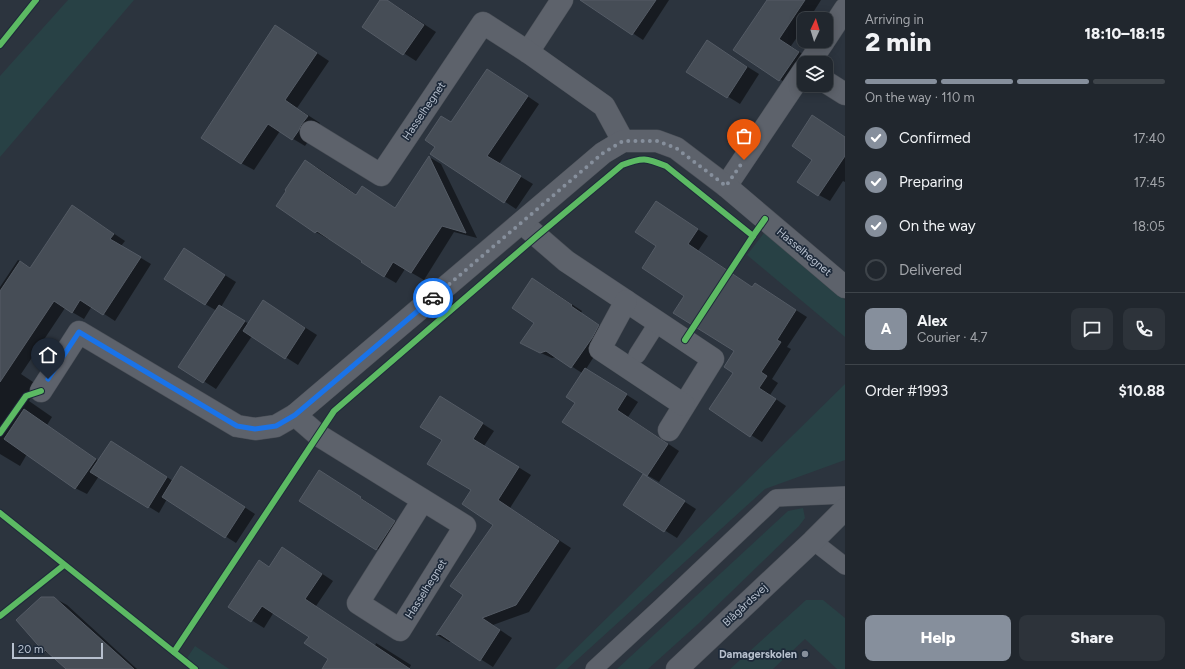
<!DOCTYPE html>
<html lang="en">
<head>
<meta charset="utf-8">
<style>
	:root { --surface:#21272e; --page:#2d333a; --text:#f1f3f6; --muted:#a2a5aa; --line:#3e444a; --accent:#868f9c }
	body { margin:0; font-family:Figtree,sans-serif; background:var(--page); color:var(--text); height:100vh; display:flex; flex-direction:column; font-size:15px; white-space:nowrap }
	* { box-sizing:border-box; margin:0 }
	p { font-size:13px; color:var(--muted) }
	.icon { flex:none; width:22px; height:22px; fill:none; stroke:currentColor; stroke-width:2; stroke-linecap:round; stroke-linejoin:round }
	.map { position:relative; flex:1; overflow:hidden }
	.details { display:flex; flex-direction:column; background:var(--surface); width:340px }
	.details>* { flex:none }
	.needle { width:26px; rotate:4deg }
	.fabs { position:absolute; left:797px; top:12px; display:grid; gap:8px }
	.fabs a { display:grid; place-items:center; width:36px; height:36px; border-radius:8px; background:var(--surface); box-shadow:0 2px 10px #0003,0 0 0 1px var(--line); font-size:20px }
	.scale { position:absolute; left:12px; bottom:10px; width:91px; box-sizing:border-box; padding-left:4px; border:2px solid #b7c0ce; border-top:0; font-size:11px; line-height:14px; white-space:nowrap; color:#b7c0ce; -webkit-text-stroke:3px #1e2a3a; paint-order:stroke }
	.pin { position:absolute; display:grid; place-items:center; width:34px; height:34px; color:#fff; margin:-41px -17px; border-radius:50% 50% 50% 0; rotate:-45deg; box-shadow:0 0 4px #0007 }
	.pin .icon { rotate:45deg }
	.courier { position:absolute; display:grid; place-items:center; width:40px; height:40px; margin:-20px; border:3px solid #1a73e8; border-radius:50%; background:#fff; color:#222; box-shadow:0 1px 5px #0007 }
	.head em { font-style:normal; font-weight:800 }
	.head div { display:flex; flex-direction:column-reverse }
	.head { display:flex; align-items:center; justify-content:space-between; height:68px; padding:0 20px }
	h1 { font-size:26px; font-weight:800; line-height:30px }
	.bar { display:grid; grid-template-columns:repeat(4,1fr); gap:6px 4px; align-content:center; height:48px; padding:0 20px }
	.bar i { height:5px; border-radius:3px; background:var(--line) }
	.bar .active { background:var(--accent) }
	.bar p { grid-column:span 4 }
	.line { display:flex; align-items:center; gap:10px; padding:0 20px; border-top:1px solid var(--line) }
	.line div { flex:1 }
	.round { display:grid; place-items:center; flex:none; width:42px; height:42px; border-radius:8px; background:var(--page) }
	ol { padding:0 20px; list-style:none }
	li { display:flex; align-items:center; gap:12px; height:44px }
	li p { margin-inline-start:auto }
	li .icon { padding:4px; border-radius:50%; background:var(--accent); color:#fff; stroke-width:4 }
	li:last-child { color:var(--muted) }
	li i { width:22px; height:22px; border:2px solid var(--line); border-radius:50% }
	.primary-button { display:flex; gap:8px; margin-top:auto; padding:8px 20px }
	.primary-button a { flex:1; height:46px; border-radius:8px; background:var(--accent); color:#fff; font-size:16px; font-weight:800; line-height:46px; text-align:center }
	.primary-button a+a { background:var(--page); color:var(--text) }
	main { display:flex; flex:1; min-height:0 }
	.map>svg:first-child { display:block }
	.green { fill:#284145 }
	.shadow { fill:#0007 }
	.building { fill:#464d56; stroke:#545b65 }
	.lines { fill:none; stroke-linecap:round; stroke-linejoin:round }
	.service-casing { stroke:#4b5058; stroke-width:18 }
	.minor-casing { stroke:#4b5058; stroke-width:23 }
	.tertiary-casing { stroke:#4b5058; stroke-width:23 }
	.service { stroke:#5d626b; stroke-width:17 }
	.minor { stroke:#5d626b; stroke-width:22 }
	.tertiary { stroke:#5d626b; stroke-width:22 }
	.cycleway-casing { stroke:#1e2a3a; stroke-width:8 }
	.cycleway { stroke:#5cba63; stroke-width:6 }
	.done { stroke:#868f9c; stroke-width:4; stroke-dasharray:0 7.2 }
	.route { stroke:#1a73e8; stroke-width:5 }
	.poi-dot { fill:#868f9c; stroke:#1e2a3a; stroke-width:1.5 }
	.labels { text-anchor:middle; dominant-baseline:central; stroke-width:3.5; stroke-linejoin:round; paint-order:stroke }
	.street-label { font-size:11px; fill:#b7c0ce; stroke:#1e2a3a }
	.poi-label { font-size:11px; font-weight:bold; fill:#b7c0ce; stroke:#1e2a3a; text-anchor:end }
</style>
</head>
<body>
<main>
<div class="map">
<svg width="845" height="669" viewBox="0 0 845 669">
	<rect width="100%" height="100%" fill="#2c343e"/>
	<g class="green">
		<path d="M68,0H134L0,157V76Z"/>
		<path d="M764,233L845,300V337L747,255Z"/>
		<path d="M845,384V460L765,489L567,669H555Z"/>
		<path d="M803,508L805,518L799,526L698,624L648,669H617L788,511Z"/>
		<path d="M806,600H823L845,618V669H837L805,639L773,669H730Z"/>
		<path d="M195,646L229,669H195L185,661Z"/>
	</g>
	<g class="shadow">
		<path d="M381,0H386L395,5L436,32L416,61L363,27Z"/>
		<path d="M597,0H669L643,40L593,7Z"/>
		<path d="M768,0H821L809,19H804V27L791,46L811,60L792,87L734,50Z"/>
		<path d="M288,34L329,61L297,108L320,123L313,132L311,137L305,146L280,131L254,170L241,163Z"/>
		<path d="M719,49L759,74L740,104L688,72Z"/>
		<path d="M499,77L539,104L499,164L533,184L516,209L432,154L452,123Z"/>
		<path d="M812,116L845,137V182L843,181L830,201L819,195L813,160Z"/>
		<path d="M429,157L441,164L477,238L454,232L424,280L405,269L396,283L384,276L363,260L329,238L328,239L316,232L278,206L305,161L318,168L357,195L362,187L396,209Z"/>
		<path d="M667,209L708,236L698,251L753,288L755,284L807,317L787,347L791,349L772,379L778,383L770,395L786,406L762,442L710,409L734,372L735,351L686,296L657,246Z"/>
		<path d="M83,213L125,241L121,246L151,264L115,321L92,306L84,319L65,308L21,374L39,386L29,401L52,417L47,425L99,461L122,448L173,481L192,473L255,514L236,543L167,499L159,513L99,476L87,494L75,488L27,454L20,466L0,454V287L18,260L31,268Z"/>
		<path d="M196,257L236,282L221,307L249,324L276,309L317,335L298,365L252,336L216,389L180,366L217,311L205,304Z"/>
		<path d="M543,285L582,311L581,313L609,331L602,344L586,369L638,402L628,417L679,451L659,482L647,475L576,403L582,373L557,357L552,358L532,349L535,322Z"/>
		<path d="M452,404L494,431L484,446L531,475L510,508L571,548L529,612L493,625L512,638L493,667L452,641L449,642L437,635L464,595L494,524L443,440Z"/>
		<path d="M330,477L370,504V505L405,527L387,555L301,500Z"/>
		<path d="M655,483L696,509L677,538L624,505Z"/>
		<path d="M294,555L333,581L316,606L375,646L376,643L411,665L409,669H323L329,659L310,636L274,612L264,628L229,606L270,568Z"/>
		<path d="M54,598L67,605L137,669H67L52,655L44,651Z"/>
	</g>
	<g class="building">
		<path d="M380,0H387L424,25L403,55L362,27Z"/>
		<path d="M580,0H656L632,35Z"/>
		<path d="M767,0H805L779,39L799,52L779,81L733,50Z"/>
		<path d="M275,25L317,53L285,100L308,116L301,125L299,130L292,140L268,124L241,164L201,138Z"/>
		<path d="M707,40L747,67L727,98L686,72Z"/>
		<path d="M487,69L528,96L487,156L521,176L504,203L430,154L435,147L425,140L441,116L451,122Z"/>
		<path d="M812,115L845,137V156L818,196L797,182L812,160L792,146Z"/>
		<path d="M429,156L466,233L442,226L411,273L393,262L384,277L361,262L362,261L317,231L315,233L276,206L286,191L285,190L305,160L356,195L362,186L395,208Z"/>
		<path d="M656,201L698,229L688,244L752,287L755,283L796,310L777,340L781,342L761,372L767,376L759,388L776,399L750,437L709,409L733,373L724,367L734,351L673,313L684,296L642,268L656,246L635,232Z"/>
		<path d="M72,205L114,234L110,239L141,257L103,315L80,300L72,313L54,301L0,382V291L20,261L30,268Z"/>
		<path d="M184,248L225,275L205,305L164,279Z"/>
		<path d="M532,278L572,305L571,306L599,325L592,338L571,368L546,351L540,353L520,343L534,323L512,308Z"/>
		<path d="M263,300L305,328L285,359L243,331Z"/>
		<path d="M219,305L245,321L203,383L178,367Z"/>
		<path d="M585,368L627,394L617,410L668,444L647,476L562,422L575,403L566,397Z"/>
		<path d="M440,396L483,423L473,439L519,467L498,500L559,541L516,605L482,618L500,630L480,661L440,634L436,635L463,595L450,586L493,525L462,504L471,490L427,464L442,440L420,427Z"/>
		<path d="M24,409L96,459L75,489L4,439Z"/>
		<path d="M111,441L167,477L148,508L90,472Z"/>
		<path d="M181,466L245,507L225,538L162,497Z"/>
		<path d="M319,470L361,497L360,498L395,521L376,550L299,501Z"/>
		<path d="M643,474L685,501L664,532L623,505Z"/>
		<path d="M282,547L322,574L305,599L410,669H322L328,659L304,643L309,637L262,606L251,622L228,607L259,560L269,567Z"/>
		<path d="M41,597H54L134,669H66L45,650L44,652L16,620Z"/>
	</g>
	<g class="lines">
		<defs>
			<g id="service">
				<path d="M637,355L658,322"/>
				<path d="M813,541L845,566"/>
				<path d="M594,669L660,608L776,498L845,495"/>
			</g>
			<g id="minor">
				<path d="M826,38L845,9"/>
				<path d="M528,52L562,0"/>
				<path d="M809,63L824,41"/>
				<path d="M826,82L845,94"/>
				<path d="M311,132L381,175L483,23L528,52L604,106L623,141"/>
				<path d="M726,186L804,70"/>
				<path d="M522,223L566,261L713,359L669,430"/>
				<path d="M626,301L600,349L684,405"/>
				<path d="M41,391L79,332L237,426L255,429L276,426L295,415L603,153L623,141H657L676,148L726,186L845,287"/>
				<path d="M295,415L318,435L465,526L400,630L358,603L423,500"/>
			</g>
			<path id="tertiary" d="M677,669L813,541L845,509"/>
		</defs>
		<use href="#service" class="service-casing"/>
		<use href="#minor" class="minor-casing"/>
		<use href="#tertiary" class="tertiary-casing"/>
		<use href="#service" class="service"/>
		<use href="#minor" class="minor"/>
		<use href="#tertiary" class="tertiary"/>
		<defs>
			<g id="cycleway">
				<path d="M0,45L36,0"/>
				<path d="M685,340L753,236L765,219"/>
				<path d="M0,433L26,396L41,391"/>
				<path d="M0,513L195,669"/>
				<path d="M0,616L64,565"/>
				<path d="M174,652L334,411L537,236L622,165C643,157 646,158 666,166L753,236"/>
			</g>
		</defs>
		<use href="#cycleway" class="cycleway-casing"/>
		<use href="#cycleway" class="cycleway"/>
	</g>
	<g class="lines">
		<path class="done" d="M433,298L603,153L623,141H657L676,148L726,186L744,160"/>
		<path class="route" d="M48,379L79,332L237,426L255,429L276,426L295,415L433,298"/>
	</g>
	<circle class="poi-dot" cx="805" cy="654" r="4"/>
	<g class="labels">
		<g class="street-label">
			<text transform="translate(424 111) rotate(-56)">Hasselhegnet</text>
			<text transform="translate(804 252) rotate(40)">Hasselhegnet</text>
			<text transform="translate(426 589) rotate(-58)">Hasselhegnet</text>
			<text transform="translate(745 605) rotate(-43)">Blågårdsvej</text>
		</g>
		<g class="poi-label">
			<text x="797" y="654">Damagerskolen</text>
		</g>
	</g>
</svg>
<div class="fabs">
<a><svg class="needle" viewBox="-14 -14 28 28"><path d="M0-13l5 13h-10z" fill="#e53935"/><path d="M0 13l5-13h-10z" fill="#a2a5aa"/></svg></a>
<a><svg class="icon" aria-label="layers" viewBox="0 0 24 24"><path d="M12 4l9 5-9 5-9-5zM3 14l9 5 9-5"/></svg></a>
</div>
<div class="scale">20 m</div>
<div class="pin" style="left:744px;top:160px;background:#ea580c"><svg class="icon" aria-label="bag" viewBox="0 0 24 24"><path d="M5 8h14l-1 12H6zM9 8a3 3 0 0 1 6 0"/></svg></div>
<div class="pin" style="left:48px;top:379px;background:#1f2937"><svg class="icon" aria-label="home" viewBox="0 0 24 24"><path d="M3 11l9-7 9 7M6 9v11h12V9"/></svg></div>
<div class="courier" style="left:433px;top:298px"><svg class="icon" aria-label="car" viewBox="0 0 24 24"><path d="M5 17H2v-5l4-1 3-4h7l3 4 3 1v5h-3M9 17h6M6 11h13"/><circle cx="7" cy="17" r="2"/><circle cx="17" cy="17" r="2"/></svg></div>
</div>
<section class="details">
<div class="head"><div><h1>2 min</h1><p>Arriving in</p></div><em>18:10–18:15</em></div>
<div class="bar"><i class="active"></i><i class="active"></i><i class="active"></i><i></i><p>On the way · 110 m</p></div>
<ol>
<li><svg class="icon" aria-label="check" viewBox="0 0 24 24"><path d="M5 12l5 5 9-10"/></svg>Confirmed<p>17:40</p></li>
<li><svg class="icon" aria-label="check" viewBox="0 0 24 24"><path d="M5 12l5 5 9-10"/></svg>Preparing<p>17:45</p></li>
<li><svg class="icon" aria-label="check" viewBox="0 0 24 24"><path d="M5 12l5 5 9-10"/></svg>On the way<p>18:05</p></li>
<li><i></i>Delivered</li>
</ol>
<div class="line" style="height:72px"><b class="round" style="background:var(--accent);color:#fff">A</b><div><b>Alex</b><p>Courier · 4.7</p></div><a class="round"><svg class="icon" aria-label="chat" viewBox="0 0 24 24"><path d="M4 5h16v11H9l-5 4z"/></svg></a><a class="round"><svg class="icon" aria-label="phone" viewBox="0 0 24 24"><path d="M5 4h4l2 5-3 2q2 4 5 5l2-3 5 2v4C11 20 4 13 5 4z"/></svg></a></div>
<div class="line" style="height:52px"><div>Order #1993</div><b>$10.88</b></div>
<div class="primary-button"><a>Help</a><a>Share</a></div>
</section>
</main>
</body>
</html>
